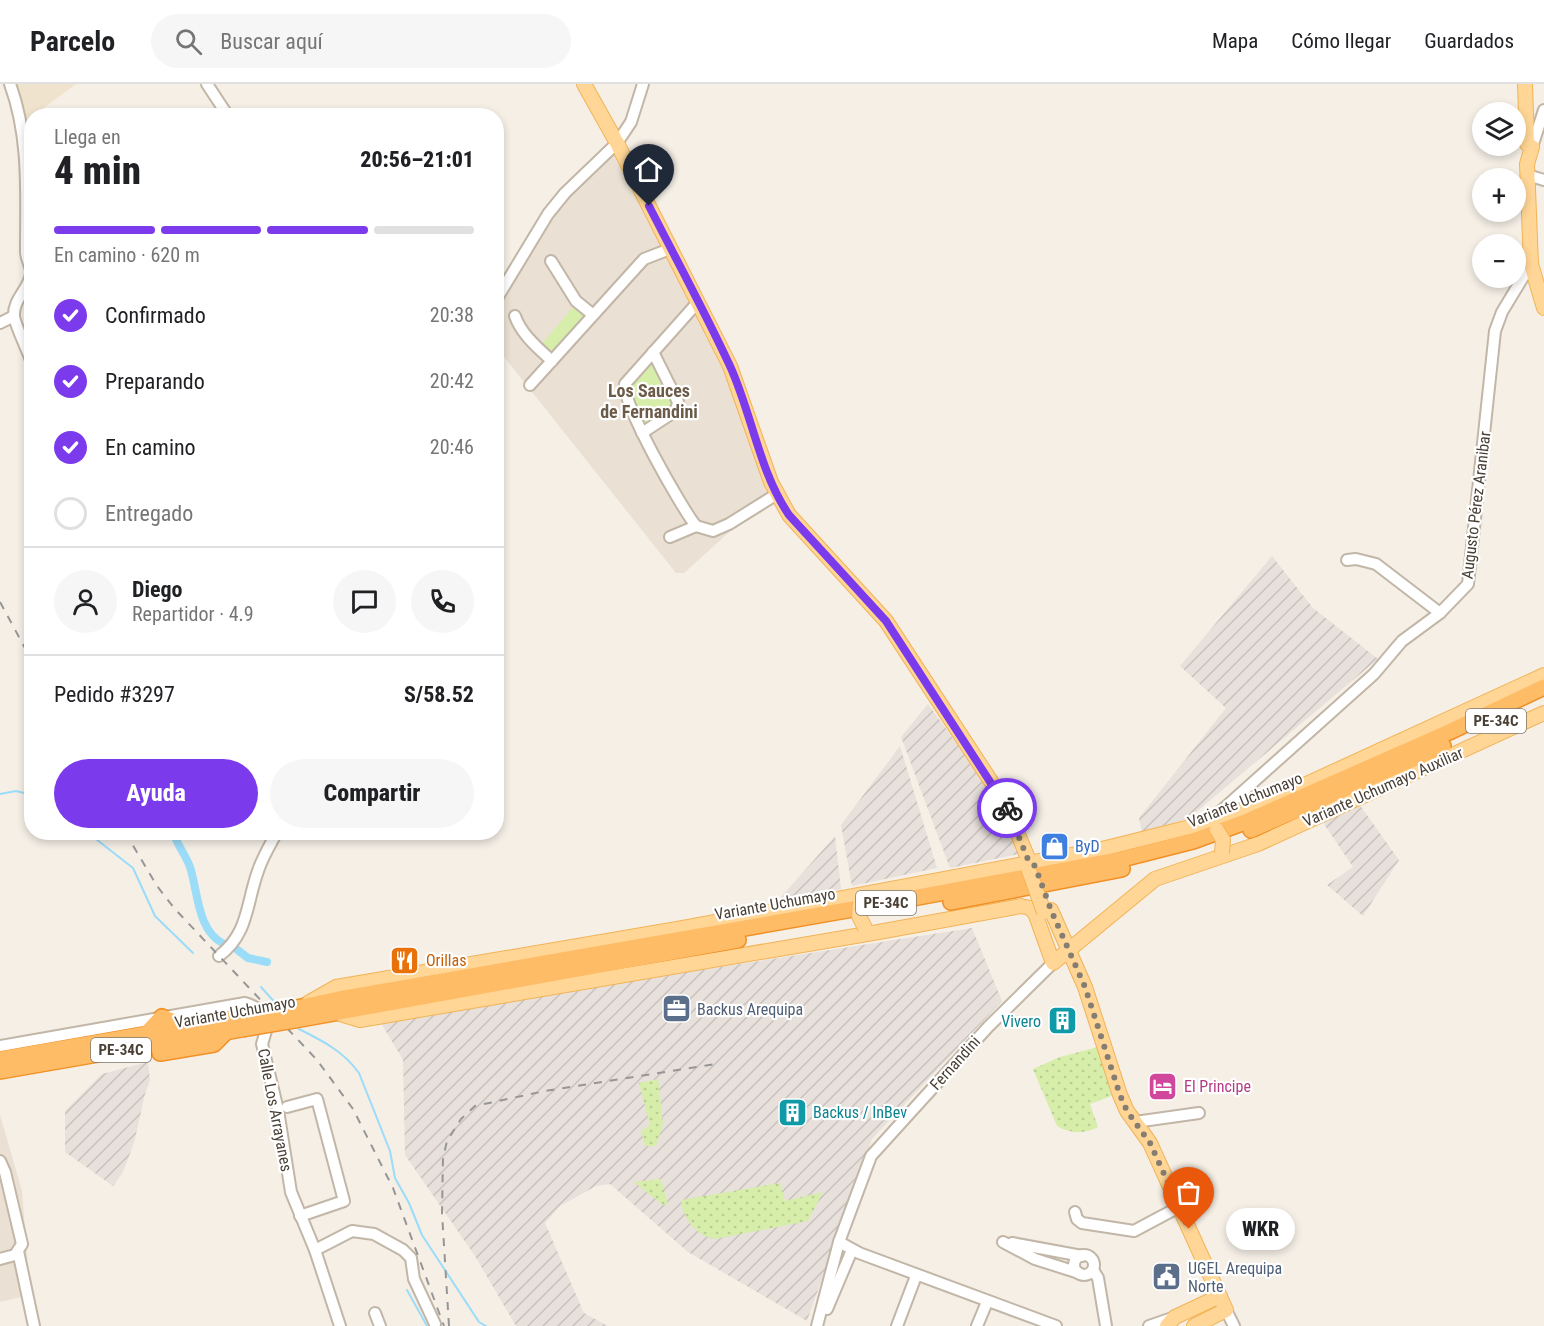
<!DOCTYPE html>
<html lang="es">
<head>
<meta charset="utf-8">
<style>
	:root { --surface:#fff; --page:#f6f6f6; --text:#202124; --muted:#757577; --line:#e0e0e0; --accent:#7c3aed }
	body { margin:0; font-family:"Roboto Condensed",sans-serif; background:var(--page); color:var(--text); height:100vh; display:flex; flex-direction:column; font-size:22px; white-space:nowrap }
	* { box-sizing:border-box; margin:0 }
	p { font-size:20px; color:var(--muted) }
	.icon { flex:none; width:33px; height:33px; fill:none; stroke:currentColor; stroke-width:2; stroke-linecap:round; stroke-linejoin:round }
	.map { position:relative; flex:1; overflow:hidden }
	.side { position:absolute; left:24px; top:24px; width:480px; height:732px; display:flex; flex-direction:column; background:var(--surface); border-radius:24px; box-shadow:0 3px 9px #0003 }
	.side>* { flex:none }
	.fabs { position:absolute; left:1472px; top:18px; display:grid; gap:12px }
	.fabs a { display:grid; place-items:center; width:54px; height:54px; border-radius:50%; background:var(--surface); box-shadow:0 3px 9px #0003; font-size:30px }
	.pin { position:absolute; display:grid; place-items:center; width:51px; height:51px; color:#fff; margin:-62px -26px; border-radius:50% 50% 50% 0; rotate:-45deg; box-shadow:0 0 6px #0007 }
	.pin .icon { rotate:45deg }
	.courier { position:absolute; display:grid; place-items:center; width:60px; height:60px; margin:-30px; border:4px solid #7c3aed; border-radius:50%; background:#fff; color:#222; box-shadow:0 2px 8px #0007 }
	.bubble { position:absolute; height:42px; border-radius:21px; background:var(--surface); box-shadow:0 3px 9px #0003; font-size:20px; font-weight:800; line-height:42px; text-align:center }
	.head em { font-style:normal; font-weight:800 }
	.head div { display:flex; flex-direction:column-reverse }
	.head { display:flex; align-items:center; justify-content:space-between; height:102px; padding:0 30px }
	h1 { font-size:39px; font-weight:800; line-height:45px }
	.bar { display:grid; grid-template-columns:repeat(4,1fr); gap:9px 6px; align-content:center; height:72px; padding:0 30px }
	.bar i { height:8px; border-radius:4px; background:var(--line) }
	.bar .active { background:var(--accent) }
	.bar p { grid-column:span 4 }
	.line { display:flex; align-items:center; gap:15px; padding:0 30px; border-top:2px solid var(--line) }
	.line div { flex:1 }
	.round { display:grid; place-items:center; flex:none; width:63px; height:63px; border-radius:32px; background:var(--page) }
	ol { padding:0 30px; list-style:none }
	li { display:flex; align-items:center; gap:18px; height:66px }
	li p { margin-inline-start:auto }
	li .icon { padding:6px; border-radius:50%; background:var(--accent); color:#fff; stroke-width:4 }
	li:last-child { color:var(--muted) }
	li i { width:33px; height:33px; border:3px solid var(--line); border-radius:50% }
	.action { display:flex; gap:12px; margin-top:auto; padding:12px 30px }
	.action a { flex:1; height:69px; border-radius:36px; background:var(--accent); color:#fff; font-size:24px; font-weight:800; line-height:69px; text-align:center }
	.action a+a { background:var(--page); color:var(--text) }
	header { display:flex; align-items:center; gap:36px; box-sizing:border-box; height:84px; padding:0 30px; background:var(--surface); border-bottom:2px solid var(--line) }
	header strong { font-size:28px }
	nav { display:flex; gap:33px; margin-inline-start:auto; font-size:21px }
	.search { width:420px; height:54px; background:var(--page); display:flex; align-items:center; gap:15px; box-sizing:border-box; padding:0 21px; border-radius:33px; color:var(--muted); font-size:22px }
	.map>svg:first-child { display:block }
	.residential { fill:#eae0d3 }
	.industrial { fill:url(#industrial-furrows) }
	.education { fill:#f0e3ce }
	.grass { fill:url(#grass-dots) }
	.green { fill:#d6eeaa }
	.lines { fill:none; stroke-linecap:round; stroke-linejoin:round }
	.stream { stroke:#9bdcf9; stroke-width:2 }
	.canal { stroke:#9bdcf9; stroke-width:8 }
	.minor-casing { stroke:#c2b6a7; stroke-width:14 }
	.major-casing { stroke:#f2b357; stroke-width:16 }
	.highway-casing { stroke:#f09025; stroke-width:18 }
	.minor { stroke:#fff; stroke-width:10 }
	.major { stroke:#ffd695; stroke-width:14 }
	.highway { stroke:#ffbc67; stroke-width:15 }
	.rail { stroke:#969696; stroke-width:2; stroke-dasharray:8 8; stroke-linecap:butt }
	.major-bridge-casing { stroke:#f2b357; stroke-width:16; stroke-linecap:butt }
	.highway-bridge-casing { stroke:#f09025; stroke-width:18; stroke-linecap:butt }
	.major-bridge { stroke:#ffd695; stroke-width:14 }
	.highway-bridge { stroke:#ffbc67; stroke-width:15 }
	.done { stroke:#857d72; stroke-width:6; stroke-dasharray:0 10.8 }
	.route { stroke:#7c3aed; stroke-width:8 }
	.labels { text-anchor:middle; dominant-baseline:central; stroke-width:4.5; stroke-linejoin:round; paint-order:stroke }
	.shield { fill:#fff; stroke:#807971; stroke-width:1.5 }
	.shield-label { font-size:15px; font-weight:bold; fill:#493f34 }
	.street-label { font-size:16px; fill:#493f34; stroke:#fff }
	.shop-label { font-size:16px; fill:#366cbe; stroke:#fff; text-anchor:start }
	.food-label { font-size:16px; fill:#c56008; stroke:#fff; text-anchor:start }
	.service-label { font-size:16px; fill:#4e5e75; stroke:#fff; text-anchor:start }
	.culture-label { font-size:16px; fill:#0d838f; stroke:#fff; text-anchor:end }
	.hotel-label { font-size:16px; fill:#b23c85; stroke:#fff; text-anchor:start }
	.neighbourhood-label { font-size:18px; font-weight:bold; fill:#6d5b4a; stroke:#fff }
</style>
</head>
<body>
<header>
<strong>Parcelo</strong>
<div class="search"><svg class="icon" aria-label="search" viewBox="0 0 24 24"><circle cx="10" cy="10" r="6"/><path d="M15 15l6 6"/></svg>Buscar aquí</div>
<nav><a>Mapa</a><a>Cómo llegar</a><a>Guardados</a></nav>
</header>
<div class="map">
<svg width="1544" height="1242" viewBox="0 0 1544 1242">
	<defs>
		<pattern id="industrial-furrows" width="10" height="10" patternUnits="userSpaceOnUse" patternTransform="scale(1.5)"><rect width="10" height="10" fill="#e7e0db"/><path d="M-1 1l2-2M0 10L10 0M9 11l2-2" fill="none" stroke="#c8c1bd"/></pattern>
		<pattern id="grass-dots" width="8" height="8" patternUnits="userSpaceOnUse" patternTransform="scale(1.5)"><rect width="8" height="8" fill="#d6eeaa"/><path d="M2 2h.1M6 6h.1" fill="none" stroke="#b9cd93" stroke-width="1.8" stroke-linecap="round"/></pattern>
	</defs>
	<rect width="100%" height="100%" fill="#f5efe6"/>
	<g class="residential">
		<path d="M617,54L782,411L736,442L684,489H676L497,264L496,212L540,141Z"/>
		<path d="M0,1031L22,1107L30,1211L0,1218Z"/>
	</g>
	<g class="industrial">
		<path d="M1272,472L1313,524L1378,575L1189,734L1142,748L1139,734L1226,624L1180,582Z"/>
		<path d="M928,620L998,716L1019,770L950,784L901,653Z"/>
		<path d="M900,662L937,784L852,802L841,741Z"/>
		<path d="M1359,720L1399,776L1363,832L1327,801L1353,783L1322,737Z"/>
		<path d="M835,752L841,805L775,820Z"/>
		<path d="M972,844L1002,917L872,1055L807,1237L688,1168L610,1100L596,1102L560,1122L545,1139L584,1229L608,1242H516L475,1172L405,1071L403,976L381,939L463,923Z"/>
		<path d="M148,978L150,996L145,1010L134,1059L123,1088L113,1102L65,1068V1027L102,990Z"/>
	</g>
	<path class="education" d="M16,0H76L26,37Z"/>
	<g class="grass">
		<path d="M1098,963L1114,1011L1090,1020L1098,1043C1085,1050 1070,1050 1057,1042L1033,985L1060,973Z"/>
		<path d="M658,995L663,1040L656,1062H645L641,1047L650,1041L639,999Z"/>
		<path d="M661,1095L668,1120L663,1121L634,1098Z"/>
		<path d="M780,1099L785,1117L823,1108L808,1137L715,1155C696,1152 683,1134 681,1116Z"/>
	</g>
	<g class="green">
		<path d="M574,222L587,231L552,271L541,261Z"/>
		<path d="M650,279L655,280L674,323L645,342L627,305Z"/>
	</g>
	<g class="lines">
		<g class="stream">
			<path d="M0,710L16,707L32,711"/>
			<path d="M87,748L133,784L155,832L193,869"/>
			<path d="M261,903L278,922"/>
			<path d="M296,942L299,945C323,957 343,967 359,989L390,1067L395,1094L409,1119L422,1151L479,1238L486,1242"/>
			<path d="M407,1206L427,1242"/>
		</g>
		<g class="canal">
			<path d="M173,748C177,761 186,771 190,783C198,807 197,847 224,860"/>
			<path d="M235,864L248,874L267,878"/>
		</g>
		<defs>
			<g id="minor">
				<path d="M10,0C30,54 26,112 26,168C26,176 32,183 31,190C29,205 13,215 14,232C15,241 28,267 32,279"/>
				<path d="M207,0L228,32"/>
				<path d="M1532,63L1544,26"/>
				<path d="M1527,91L1544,96"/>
				<path d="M551,177L576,217L592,230"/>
				<path d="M496,216L548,130L565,109L617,59L631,38L643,0"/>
				<path d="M698,218L625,300C620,316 682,425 696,442L713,447L729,440L777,410"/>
				<path d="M515,232C521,250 538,264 552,277"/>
				<path d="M0,239L14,232"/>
				<path d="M530,301L644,175L670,165"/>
				<path d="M642,349L674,328L677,323L678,318L653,268"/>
				<path d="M670,453L696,442"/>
				<path d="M1347,476L1356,475L1376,480L1440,529"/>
				<path d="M1211,736L1374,590L1402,557L1440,529L1468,500L1495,247L1502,228L1531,180"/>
				<path d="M219,872C249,849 246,820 258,787C262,774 270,761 277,748"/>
				<path d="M0,962L245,919C257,922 263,929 268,940L262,960L278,1026L291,1108L315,1166L340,1242"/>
				<path d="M287,1023L317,1015L344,1117L300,1132"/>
				<path d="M1135,1038L1199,1029"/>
				<path d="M0,1077L5,1088L22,1160L15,1171L0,1175"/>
				<path d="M1075,1128L1077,1135L1082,1139L1134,1147L1179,1123"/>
				<path d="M839,1158L859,1169L1056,1242"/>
				<path d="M1003,1158L1035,1175L1079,1189"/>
				<path d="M1012,1159L1082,1172"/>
				<path d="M315,1166L352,1147L374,1150L403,1166L411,1174L414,1195L435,1240"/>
				<path d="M18,1167L34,1242"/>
				<circle cx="1084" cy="1181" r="10"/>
				<path d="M1093,1186L1098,1194L1106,1242"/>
				<path d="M827,1225L852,1166"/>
				<path d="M1226,1226L1234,1242"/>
				<path d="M375,1229L380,1242"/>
				<path d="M817,1242L839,1158L871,1072L988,943L1053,879"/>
				<path d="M897,1242L916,1192"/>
				<path d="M977,1242L987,1218"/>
				<path d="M1149,1242L1175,1233"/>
			</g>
			<g id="major">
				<path d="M584,0L617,59L730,282L771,398L789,431L886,537L996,705L1007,724L1030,779"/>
				<path d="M1525,0L1527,60L1532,63L1527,80L1531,180L1544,224"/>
				<path d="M1051,826L1085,903L1120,1011L1127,1027L1150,1059L1226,1226L1194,1242"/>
				<path d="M308,919L336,903L683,844L1098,766L1206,739L1263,720L1544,591"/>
				<path d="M334,928L360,936L873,849L1021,822L1030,824L1035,829L1053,879L1155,795L1258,760L1544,629"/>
				<path d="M1167,1242L1175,1233L1220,1212"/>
			</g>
			<g id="highway">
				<path d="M1251,746L1443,662"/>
				<path d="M951,818L1122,785"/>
				<path d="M287,926L339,915L870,822L1122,775L1193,757L1245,738L1449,648L1544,603"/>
				<path d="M295,936L738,856"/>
				<path d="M147,949L162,933L186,943"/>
				<path d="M160,969L214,960L227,947"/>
				<path d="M0,975L238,934"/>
				<path d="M0,987L242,945"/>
			</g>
		</defs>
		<use href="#minor" class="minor-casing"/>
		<use href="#major" class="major-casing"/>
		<use href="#highway" class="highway-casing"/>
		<use href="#minor" class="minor"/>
		<use href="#major" class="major"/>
		<use href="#highway" class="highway"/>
		<g class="rail">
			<path d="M0,518L32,577"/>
			<path d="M125,748L157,802L174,824L317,976L353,1025L393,1104L444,1242"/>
			<path d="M449,1242L442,1129L443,1074L447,1057L461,1035L475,1022L545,1007L716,980"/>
		</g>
		<defs>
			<g id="major-bridge">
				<path d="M1217,746L1223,756L1222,769"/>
				<path d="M1028,784L1044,828"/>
				<path d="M860,818L859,832L865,844"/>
			</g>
			<g id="highway-bridge">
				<path d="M238,934L287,926"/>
				<path d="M242,945L295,936"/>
			</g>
		</defs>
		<use href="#major-bridge" class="major-bridge-casing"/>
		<use href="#highway-bridge" class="highway-bridge-casing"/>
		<use href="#major-bridge" class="major-bridge"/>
		<use href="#highway-bridge" class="highway-bridge"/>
	</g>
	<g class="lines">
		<path class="done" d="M1007,724L1029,778L1035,782L1051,826L1085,903L1120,1011L1127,1027L1150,1059L1189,1145"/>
		<path class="route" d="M649,122C676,175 705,228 730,282C752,330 759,387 789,431L886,537L1007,724"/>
	</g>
	<defs>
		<symbol id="shop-square" viewBox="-11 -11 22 22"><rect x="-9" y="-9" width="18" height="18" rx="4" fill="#3f7fe0" stroke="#fff"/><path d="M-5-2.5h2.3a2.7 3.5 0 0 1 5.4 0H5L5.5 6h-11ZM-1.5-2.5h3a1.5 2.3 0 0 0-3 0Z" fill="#fff"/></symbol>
		<symbol id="restaurant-square" viewBox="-11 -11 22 22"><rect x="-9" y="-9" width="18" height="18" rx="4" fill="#e8710a" stroke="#fff"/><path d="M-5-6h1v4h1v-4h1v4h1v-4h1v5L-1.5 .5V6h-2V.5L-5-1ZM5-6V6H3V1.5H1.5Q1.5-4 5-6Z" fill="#fff"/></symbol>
		<symbol id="office-square" viewBox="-11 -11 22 22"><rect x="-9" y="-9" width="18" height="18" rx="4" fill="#5c6f8a" stroke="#fff"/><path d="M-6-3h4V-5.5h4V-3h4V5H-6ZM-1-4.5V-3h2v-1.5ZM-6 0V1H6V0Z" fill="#fff"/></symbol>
		<symbol id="building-square" viewBox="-11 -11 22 22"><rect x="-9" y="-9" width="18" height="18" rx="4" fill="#0f9aa8" stroke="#fff"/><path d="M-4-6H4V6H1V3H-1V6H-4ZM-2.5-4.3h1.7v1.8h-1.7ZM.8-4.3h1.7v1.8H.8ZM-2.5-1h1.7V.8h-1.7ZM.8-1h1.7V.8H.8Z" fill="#fff"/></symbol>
		<symbol id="hotel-square" viewBox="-11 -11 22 22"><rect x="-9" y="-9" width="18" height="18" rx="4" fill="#d1479c" stroke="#fff"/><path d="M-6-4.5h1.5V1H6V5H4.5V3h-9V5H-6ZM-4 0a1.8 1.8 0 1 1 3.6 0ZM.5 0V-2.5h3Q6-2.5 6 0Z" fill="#fff"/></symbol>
		<symbol id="civic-square" viewBox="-11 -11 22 22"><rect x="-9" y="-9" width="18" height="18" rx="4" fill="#5c6f8a" stroke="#fff"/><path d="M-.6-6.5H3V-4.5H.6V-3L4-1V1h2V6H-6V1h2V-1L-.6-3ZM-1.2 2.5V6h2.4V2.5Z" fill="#fff"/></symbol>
	</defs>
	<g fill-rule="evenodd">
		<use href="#shop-square" x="1038" y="746" width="33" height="33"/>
		<use href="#restaurant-square" x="388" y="860" width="33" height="33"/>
		<use href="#office-square" x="660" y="908" width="33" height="33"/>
		<use href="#building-square" x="1046" y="920" width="33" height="33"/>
		<use href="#hotel-square" x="1146" y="986" width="33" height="33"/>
		<use href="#building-square" x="776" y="1012" width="33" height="33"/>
		<use href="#civic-square" x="1150" y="1176" width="33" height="33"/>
	</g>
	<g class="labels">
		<g class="shield">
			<rect x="1466" y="625" width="60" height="24" rx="4.5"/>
			<rect x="856" y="807" width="60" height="24" rx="4.5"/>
			<rect x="91" y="954" width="60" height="24" rx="4.5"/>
		</g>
		<g class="shield-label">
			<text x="1496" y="637">PE-34C</text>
			<text x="886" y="819">PE-34C</text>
			<text x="121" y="966">PE-34C</text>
		</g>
		<g class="street-label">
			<text transform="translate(1476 421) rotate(-83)">Augusto Pérez Aranibar</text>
			<text transform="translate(1383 703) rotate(-24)">Variante Uchumayo Auxiliar</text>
			<text transform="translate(1245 716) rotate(-22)">Variante Uchumayo</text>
			<text transform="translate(775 820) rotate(-10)">Variante Uchumayo</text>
			<text transform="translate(235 928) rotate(-10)">Variante Uchumayo</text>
			<text transform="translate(955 979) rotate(-48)">Fernandini</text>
			<text transform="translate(275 1026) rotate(79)">Calle Los Arrayanes</text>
		</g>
		<g class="shop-label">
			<text x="1075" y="762">ByD</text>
		</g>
		<g class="food-label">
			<text x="426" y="876">Orillas</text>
		</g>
		<g class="service-label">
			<text x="697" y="925">Backus Arequipa</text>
			<text x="1188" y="1184">UGEL Arequipa<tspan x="1188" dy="18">Norte</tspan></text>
		</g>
		<g class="culture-label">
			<text x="1041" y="937">Vivero</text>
			<text x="813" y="1028" text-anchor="start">Backus / InBev</text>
		</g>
		<g class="hotel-label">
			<text x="1184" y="1002">El Principe</text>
		</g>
		<g class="neighbourhood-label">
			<text x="649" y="306">Los Sauces<tspan x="649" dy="21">de Fernandini</tspan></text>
		</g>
	</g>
</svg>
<div class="fabs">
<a><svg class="icon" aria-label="layers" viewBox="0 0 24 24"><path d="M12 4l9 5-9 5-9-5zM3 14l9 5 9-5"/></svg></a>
<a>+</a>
<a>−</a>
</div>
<div class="pin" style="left:1189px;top:1145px;background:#ea580c"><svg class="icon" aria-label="bag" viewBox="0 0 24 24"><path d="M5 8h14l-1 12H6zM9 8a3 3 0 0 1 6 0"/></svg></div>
<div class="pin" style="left:649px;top:122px;background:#1f2937"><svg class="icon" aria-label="home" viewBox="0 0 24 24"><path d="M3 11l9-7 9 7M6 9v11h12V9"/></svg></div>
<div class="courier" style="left:1007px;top:724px"><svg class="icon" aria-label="bike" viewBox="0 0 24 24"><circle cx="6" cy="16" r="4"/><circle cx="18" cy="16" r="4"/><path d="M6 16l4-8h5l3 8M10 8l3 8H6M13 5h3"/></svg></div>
<div class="bubble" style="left:1226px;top:1124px;width:69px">WKR</div>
<section class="side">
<div class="head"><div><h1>4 min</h1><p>Llega en</p></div><em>20:56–21:01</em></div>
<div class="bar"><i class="active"></i><i class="active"></i><i class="active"></i><i></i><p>En camino · 620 m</p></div>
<ol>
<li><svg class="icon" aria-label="check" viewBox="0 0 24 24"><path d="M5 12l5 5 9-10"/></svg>Confirmado<p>20:38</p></li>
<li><svg class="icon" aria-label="check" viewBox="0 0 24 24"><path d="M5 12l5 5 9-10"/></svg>Preparando<p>20:42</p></li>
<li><svg class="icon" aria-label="check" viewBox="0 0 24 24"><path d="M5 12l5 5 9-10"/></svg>En camino<p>20:46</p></li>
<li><i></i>Entregado</li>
</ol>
<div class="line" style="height:108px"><a class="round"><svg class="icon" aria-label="person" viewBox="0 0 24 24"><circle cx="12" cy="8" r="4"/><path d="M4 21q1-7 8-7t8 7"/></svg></a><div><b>Diego</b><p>Repartidor · 4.9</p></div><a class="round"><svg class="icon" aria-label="chat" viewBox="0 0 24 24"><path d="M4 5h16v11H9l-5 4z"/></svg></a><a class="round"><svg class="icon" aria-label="phone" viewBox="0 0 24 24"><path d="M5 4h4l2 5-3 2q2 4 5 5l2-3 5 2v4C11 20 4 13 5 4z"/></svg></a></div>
<div class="line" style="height:78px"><div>Pedido #3297</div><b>S/58.52</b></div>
<div class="action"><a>Ayuda</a><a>Compartir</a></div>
</section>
</div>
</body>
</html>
